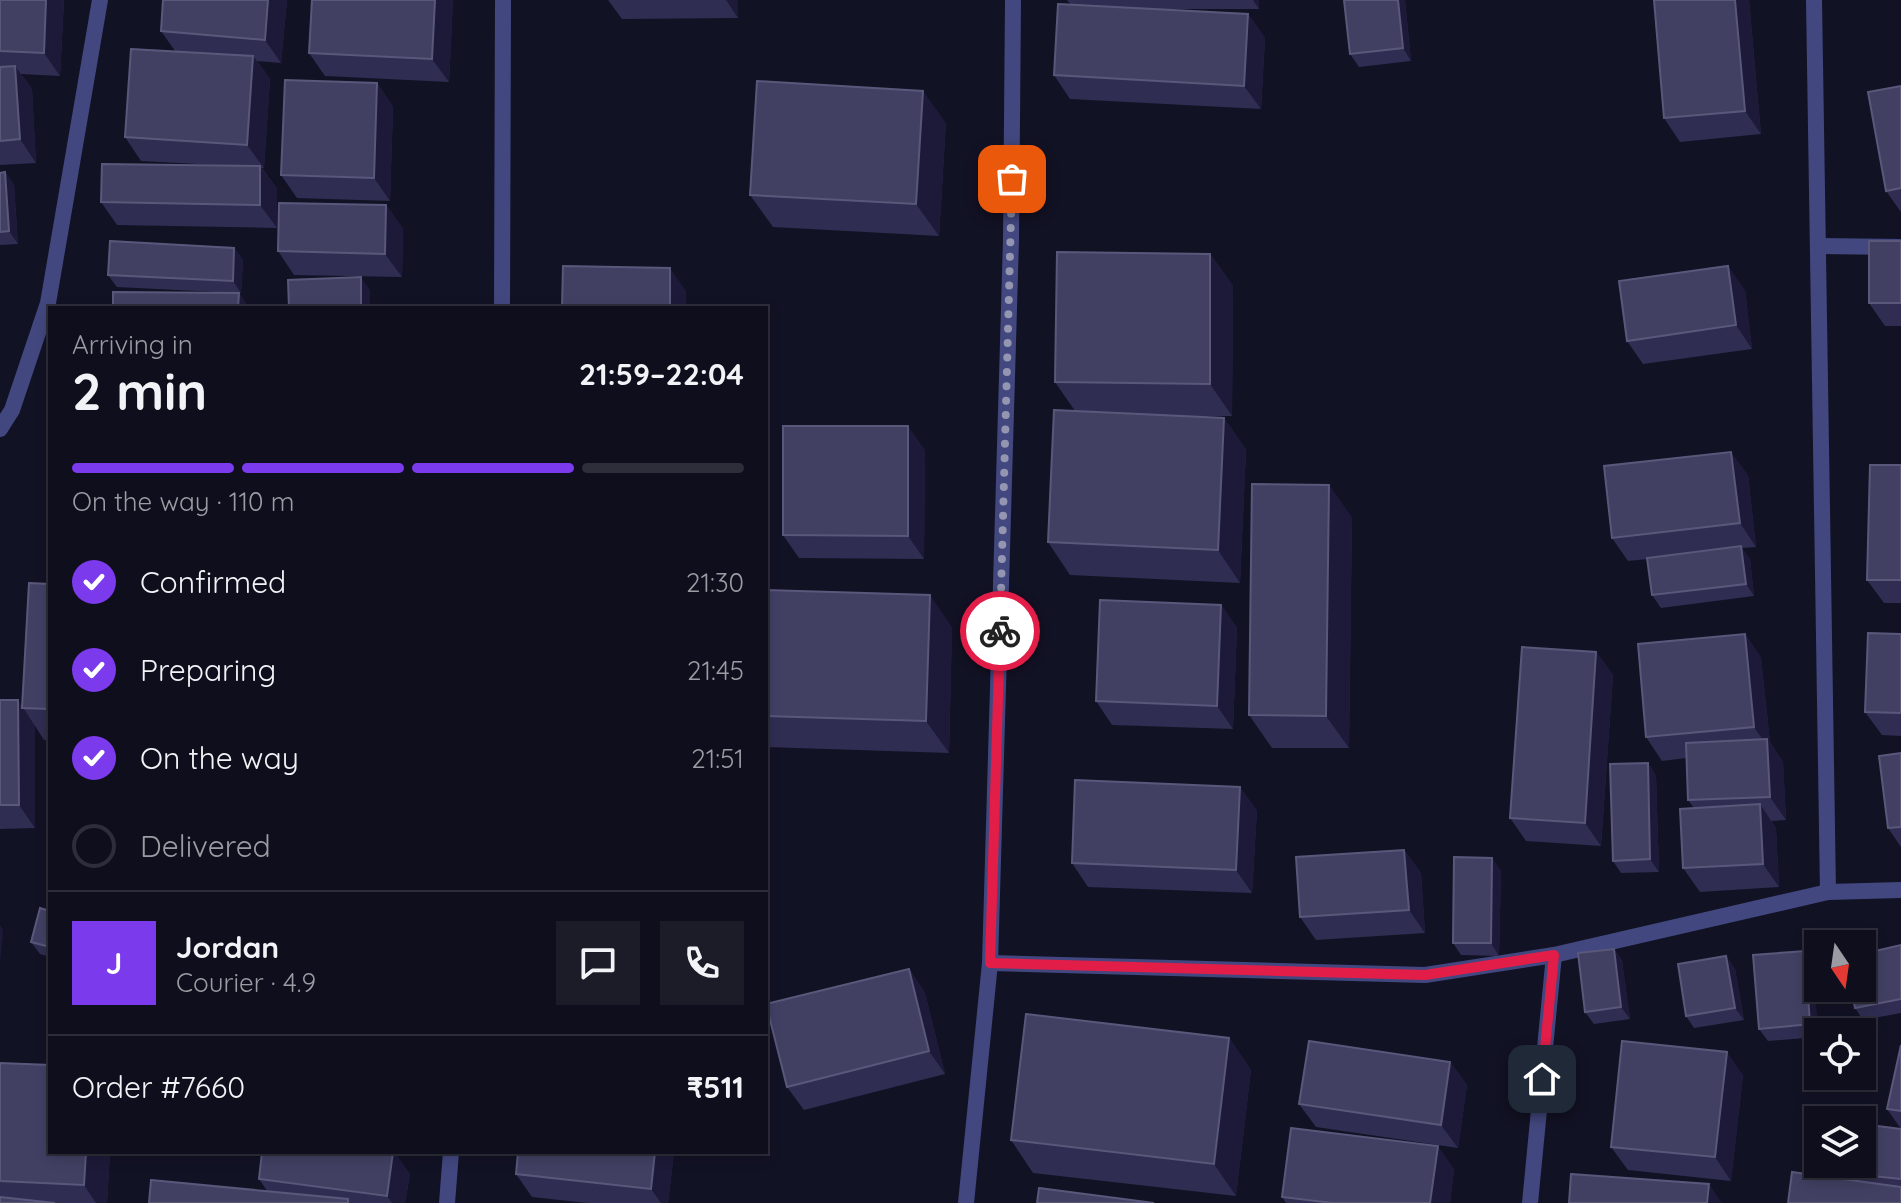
<!DOCTYPE html>
<html lang="en">
<head>
<meta charset="utf-8">
<style>
	:root { --surface:#0e0e1c; --page:#1c1c29; --text:#f1f3f6; --muted:#9b9ca3; --line:#2e2e3b; --accent:#7c3aed }
	body { margin:0; font-family:Quicksand,sans-serif; background:var(--page); color:var(--text); height:100vh; display:flex; flex-direction:column; font-size:30px; white-space:nowrap }
	* { box-sizing:border-box; margin:0 }
	p { font-size:26px; color:var(--muted) }
	.icon { flex:none; width:44px; height:44px; fill:none; stroke:currentColor; stroke-width:2; stroke-linecap:round; stroke-linejoin:round }
	.map { position:relative; flex:1; overflow:hidden }
	.details { position:absolute; left:48px; top:306px; width:720px; height:848px; display:flex; flex-direction:column; background:var(--surface); border-radius:0px; box-shadow:0 4px 12px #0003,0 0 0 2px var(--line) }
	.details>* { flex:none }
	.needle { width:52px; rotate:167deg }
	.controls { position:absolute; left:1804px; top:930px; display:grid; gap:16px }
	.controls a { display:grid; place-items:center; width:72px; height:72px; border-radius:0px; background:var(--surface); box-shadow:0 4px 12px #0003,0 0 0 2px var(--line); font-size:40px }
	.pin { position:absolute; display:grid; place-items:center; width:68px; height:68px; color:#fff; margin:-34px; border-radius:16px; box-shadow:0 4px 12px #0006 }
	.courier { position:absolute; display:grid; place-items:center; width:80px; height:80px; margin:-40px; border:6px solid #e11d48; border-radius:50%; background:#fff; color:#222; box-shadow:0 2px 10px #0007 }
	.overview em { font-style:normal; font-weight:700 }
	.overview div { display:flex; flex-direction:column-reverse }
	.overview { display:flex; align-items:center; justify-content:space-between; height:136px; padding:0 24px }
	h1 { font-size:52px; font-weight:700; line-height:60px }
	.bar { display:grid; grid-template-columns:repeat(4,1fr); gap:12px 8px; align-content:center; height:96px; padding:0 24px }
	.bar i { height:10px; border-radius:6px; background:var(--line) }
	.bar .selected { background:var(--accent) }
	.bar p { grid-column:span 4 }
	.line { display:flex; align-items:center; gap:20px; padding:0 24px; border-top:2px solid var(--line) }
	.line div { flex:1 }
	.round { display:grid; place-items:center; flex:none; width:84px; height:84px; border-radius:0px; background:var(--page) }
	ol { padding:0 24px; list-style:none }
	li { display:flex; align-items:center; gap:24px; height:88px }
	li p { margin-inline-start:auto }
	li .icon { padding:8px; border-radius:50%; background:var(--accent); color:#fff; stroke-width:4 }
	li:last-child { color:var(--muted) }
	li i { width:44px; height:44px; border:4px solid var(--line); border-radius:50% }
	.map>svg:first-child { display:block }
	.lines { fill:none; stroke-linecap:round; stroke-linejoin:round }
	.street { stroke:#42487f; stroke-width:16 }
	.wall { fill:#2f2d51 }
	.shaded-wall { fill:#1c1a38 }
	.building { fill:#414063; stroke:#59587b; stroke-width:2 }
	.done { stroke:#9495b0; stroke-width:8; stroke-dasharray:0 14.4 }
	.route { stroke:#e11d48; stroke-width:10 }
</style>
</head>
<body>
<div class="map">
<svg width="1901" height="1203" viewBox="0 0 1901 1203">
	<rect width="100%" height="100%" fill="#121225"/>
	<g class="lines">
		<g class="street">
			<path d="M1814,0L1828,892"/>
			<path d="M1818,246L1901,247"/>
			<path d="M502,308L503,0"/>
			<path d="M0,429L12,410L48,303L100,0"/>
			<path d="M990,963L1425,975L1554,955L1828,892L1901,890"/>
			<path d="M447,1203L451,1152"/>
			<path d="M966,1203L990,963L1011,239L1013,0"/>
			<path d="M1530,1203L1554,955"/>
		</g>
	</g>
	<g class="wall">
		<path d="M0,0H64L60,76L21,74L32,89L36,163L0,165Z"/>
		<path d="M287,0L281,63L257,61L270,79L264,168H262L277,189V228L117,225L101,202L216,165L141,161L125,137L175,51L161,31Z"/>
		<path d="M312,0H453L449,82L325,76L309,53Z"/>
		<path d="M608,0H738V18L622,19Z"/>
		<path d="M1067,0H1259V9H1152L1248,14L1265,38L1261,109L1070,99L1054,75L1071,5Z"/>
		<path d="M1405,0L1411,61L1359,67L1350,54Z"/>
		<path d="M1749,0L1761,134L1680,142L1664,118Z"/>
		<path d="M377,83L393,107L390,201L297,198L281,175Z"/>
		<path d="M1901,86V212L1886,191Z"/>
		<path d="M946,123L939,236L773,227L750,195Z"/>
		<path d="M5,172L14,185L18,244L0,245V173Z"/>
		<path d="M386,205L403,229L402,277L294,275L278,251Z"/>
		<path d="M1901,241V326H1885L1869,303Z"/>
		<path d="M234,248L243,260L241,293H239L249,308L237,293L117,287L108,275Z"/>
		<path d="M1210,254L1233,286L1232,416H1181L1224,418L1246,450L1240,583L1070,575L1048,542L1075,411L1055,382Z"/>
		<path d="M1745,290L1752,349L1643,364L1627,341Z"/>
		<path d="M925,450L924,559L799,558L783,535Z"/>
		<path d="M1901,465V603H1884L1867,580Z"/>
		<path d="M1748,475L1756,547L1742,548L1750,559L1754,596L1661,608L1652,595L1648,559L1628,561L1612,538Z"/>
		<path d="M1352,517L1349,748H1272L1249,715Z"/>
		<path d="M50,584V740H44L35,726V828L0,829V700L22,706Z"/>
		<path d="M766,590L952,627L949,753L766,747Z"/>
		<path d="M1221,605L1237,628L1233,729L1112,725L1096,701Z"/>
		<path d="M1745,634L1761,658L1770,742L1783,762L1786,820L1771,821L1776,828L1779,887L1700,892L1683,868L1694,808L1688,800L1686,758L1662,761L1646,737Z"/>
		<path d="M1901,634V736L1882,735L1865,712Z"/>
		<path d="M1596,652L1613,675L1601,846L1526,841L1510,818Z"/>
		<path d="M1901,753V847L1888,828Z"/>
		<path d="M1648,763L1656,776L1659,872L1621,873L1613,861Z"/>
		<path d="M1257,810L1252,893L1088,887L1072,863Z"/>
		<path d="M1404,850L1421,873L1425,933L1316,940L1300,917Z"/>
		<path d="M1501,870L1499,956L1461,955L1453,943Z"/>
		<path d="M50,911V957L40,954L31,942Z"/>
		<path d="M1901,946V1013L1863,1020L1855,1008Z"/>
		<path d="M1614,949L1622,961L1630,1019L1594,1024L1585,1012Z"/>
		<path d="M1726,956L1735,969L1744,1020L1694,1028L1686,1016Z"/>
		<path d="M1813,963L1818,1037L1768,1041L1759,1029Z"/>
		<path d="M909,969L925,993L945,1074L804,1110L787,1087Z"/>
		<path d="M1229,1038L1251,1070L1236,1196L1033,1173L1011,1140Z"/>
		<path d="M1901,1045V1129L1887,1109Z"/>
		<path d="M1450,1062L1467,1085L1458,1148L1316,1127L1299,1104Z"/>
		<path d="M0,1063L50,1152H110L107,1203H0Z"/>
		<path d="M1743,1075L1731,1181L1628,1170L1611,1147Z"/>
		<path d="M1901,1129V1203L1830,1177L1826,1171Z"/>
		<path d="M518,1152H674L668,1203H587L532,1197L516,1174Z"/>
		<path d="M1454,1169L1450,1203H1286L1282,1197Z"/>
		<path d="M410,1174L405,1203H149L267,1191L259,1179Z"/>
	</g>
	<g class="shaded-wall">
		<path d="M46,0H64L60,76L44,53Z"/>
		<path d="M268,0H287L281,63L265,40Z"/>
		<path d="M435,0H453L449,82L432,59Z"/>
		<path d="M726,0H738V18Z"/>
		<path d="M1253,0H1259V9Z"/>
		<path d="M1398,0H1405L1411,61L1403,48Z"/>
		<path d="M1735,0H1749L1761,134L1745,111Z"/>
		<path d="M1248,14L1265,38L1261,109L1244,86Z"/>
		<path d="M253,56L270,79L264,168L247,145Z"/>
		<path d="M15,66L32,89L36,163L20,139Z"/>
		<path d="M377,83L393,107L390,201L374,178Z"/>
		<path d="M923,91L946,123L939,236L916,204Z"/>
		<path d="M260,166L277,189V228L260,205Z"/>
		<path d="M5,172L14,185L18,244L9,231Z"/>
		<path d="M386,205L403,229L402,277L385,254Z"/>
		<path d="M234,248L243,260L241,293L233,281Z"/>
		<path d="M1210,254L1233,286L1232,416L1210,384Z"/>
		<path d="M1728,266L1745,290L1752,349L1736,325Z"/>
		<path d="M670,268L686,291V308H670Z"/>
		<path d="M361,277L370,290V308H361Z"/>
		<path d="M239,293L249,308H238Z"/>
		<path d="M1224,418L1246,450L1240,583L1218,550Z"/>
		<path d="M908,426L925,450L924,559L908,536Z"/>
		<path d="M1731,452L1748,475L1756,547L1740,523Z"/>
		<path d="M1329,485L1352,517L1349,748L1326,716Z"/>
		<path d="M1741,546L1750,559L1754,596L1746,584Z"/>
		<path d="M930,595L952,627L949,753L926,721Z"/>
		<path d="M1221,605L1237,628L1233,729L1217,706Z"/>
		<path d="M1745,634L1761,658L1770,742L1783,762L1786,820L1770,797L1767,746L1754,727Z"/>
		<path d="M1596,652L1613,675L1601,846L1585,823Z"/>
		<path d="M18,700L35,726V828L19,805Z"/>
		<path d="M1648,763L1656,776L1659,872L1650,859Z"/>
		<path d="M1240,787L1257,810L1252,893L1236,870Z"/>
		<path d="M1760,804L1776,828L1779,887L1763,864Z"/>
		<path d="M1404,850L1421,873L1425,933L1409,910Z"/>
		<path d="M1492,858L1501,870L1499,956L1491,943Z"/>
		<path d="M0,925L3,930L0,965Z"/>
		<path d="M1614,949L1622,961L1630,1019L1621,1007Z"/>
		<path d="M1805,951L1813,963L1818,1035L1810,1024Z"/>
		<path d="M1726,956L1735,969L1744,1020L1735,1008Z"/>
		<path d="M909,969L925,993L945,1074L929,1051Z"/>
		<path d="M1229,1038L1251,1070L1236,1196L1214,1164Z"/>
		<path d="M1727,1052L1743,1075L1731,1181L1715,1157Z"/>
		<path d="M1450,1062L1467,1085L1458,1148L1441,1125Z"/>
		<path d="M1438,1146L1454,1169L1450,1203H1430Z"/>
		<path d="M86,1152H110L107,1203H96L84,1185Z"/>
		<path d="M393,1152H395L410,1174L405,1203H392L387,1196Z"/>
		<path d="M655,1152H674L668,1203H661L651,1189Z"/>
		<path d="M1709,1184L1722,1203H1707Z"/>
	</g>
	<g class="building">
		<path d="M0,0H46L44,53L0,51Z"/>
		<path d="M163,0H268L265,40L161,31Z"/>
		<path d="M312,0H435L432,59L309,53Z"/>
		<path d="M1344,0H1398L1403,48L1350,54Z"/>
		<path d="M1654,0H1735L1745,111L1664,118Z"/>
		<path d="M1058,4L1248,14L1244,86L1054,75Z"/>
		<path d="M131,49L253,56L247,145L125,137Z"/>
		<path d="M15,66L20,139L0,141V67Z"/>
		<path d="M285,80L377,83L374,178L281,175Z"/>
		<path d="M757,81L923,91L916,204L750,195Z"/>
		<path d="M1901,86V188L1886,191L1868,92Z"/>
		<path d="M102,164L260,166V205L101,202Z"/>
		<path d="M5,172L9,231L0,232V173Z"/>
		<path d="M279,203L386,205L385,254L278,251Z"/>
		<path d="M110,241L234,248L233,281L108,275Z"/>
		<rect x="1869" y="241" width="32" height="62"/>
		<path d="M1057,252L1210,254V384L1055,382Z"/>
		<path d="M563,266L670,268V308H562Z"/>
		<path d="M1728,266L1736,325L1627,341L1619,281Z"/>
		<path d="M361,277V308H289L288,280Z"/>
		<path d="M113,292L239,293L238,308H113Z"/>
		<path d="M1054,410L1224,418L1218,550L1048,542Z"/>
		<path d="M783,426H908V536L783,535Z"/>
		<path d="M1731,452L1740,523L1612,538L1604,466Z"/>
		<path d="M1870,465H1901V580H1867Z"/>
		<path d="M1252,484L1329,485L1326,716L1249,715Z"/>
		<path d="M1741,546L1746,584L1652,595L1647,558Z"/>
		<path d="M29,583L50,584V709L22,708Z"/>
		<path d="M766,590L930,595L926,721L766,716Z"/>
		<path d="M1100,600L1221,605L1217,706L1096,701Z"/>
		<path d="M1868,633L1901,634V713L1865,712Z"/>
		<path d="M1745,634L1754,727L1646,737L1638,644Z"/>
		<path d="M1522,647L1596,652L1585,823L1510,818Z"/>
		<path d="M0,700H18L19,805H0Z"/>
		<path d="M1767,739L1770,797L1688,800L1686,743Z"/>
		<path d="M1901,753V827L1888,828L1879,756Z"/>
		<path d="M1648,763L1650,859L1613,861L1610,764Z"/>
		<path d="M1075,780L1240,787L1236,870L1072,863Z"/>
		<path d="M1760,804L1763,864L1683,868L1680,809Z"/>
		<path d="M1404,850L1409,910L1300,917L1296,857Z"/>
		<path d="M1454,857L1492,858L1491,943H1453Z"/>
		<path d="M40,908L50,911V947L31,942Z"/>
		<path d="M1901,945V999L1855,1008L1851,988H1862V954Z"/>
		<path d="M1614,949L1621,1007L1585,1012L1578,953Z"/>
		<path d="M1805,951L1810,1024L1759,1029L1753,955Z"/>
		<path d="M1726,956L1735,1008L1686,1016L1678,964Z"/>
		<path d="M909,969L929,1051L787,1087L766,1004Z"/>
		<path d="M1026,1014L1229,1038L1214,1164L1011,1140Z"/>
		<path d="M1309,1041L1450,1062L1441,1125L1299,1104Z"/>
		<path d="M1622,1041L1727,1052L1715,1157L1611,1147Z"/>
		<path d="M1901,1045V1111L1887,1109Z"/>
		<path d="M0,1063L50,1065V1152H86L84,1185L0,1181Z"/>
		<path d="M1862,1124L1901,1129V1179L1826,1171V1164H1862Z"/>
		<path d="M1291,1128L1438,1146L1430,1203H1332L1282,1197Z"/>
		<path d="M262,1152H393L387,1196L259,1179Z"/>
		<path d="M518,1152H655L651,1189L516,1174Z"/>
		<path d="M1792,1172L1901,1187V1203H1788Z"/>
		<path d="M1571,1174L1709,1184L1707,1203H1569Z"/>
		<path d="M151,1180L348,1199V1203H149Z"/>
		<path d="M1039,1188L1154,1203H1037Z"/>
		<path d="M0,1197L55,1203H0Z"/>
	</g>
	<g class="lines">
		<path class="done" d="M1000,631L1012,179"/>
		<path class="route" d="M1000,631L990,963L1425,975L1554,955L1542,1079"/>
	</g>
</svg>
<div class="controls">
<a><svg class="needle" viewBox="-14 -14 28 28"><path d="M0-13l5 13h-10z" fill="#e53935"/><path d="M0 13l5-13h-10z" fill="#9b9ca3"/></svg></a>
<a><svg class="icon" aria-label="locate" viewBox="0 0 24 24"><circle cx="12" cy="12" r="6"/><path d="M12 2v4M12 18v4M2 12h4M18 12h4"/></svg></a>
<a><svg class="icon" aria-label="layers" viewBox="0 0 24 24"><path d="M12 4l9 5-9 5-9-5zM3 14l9 5 9-5"/></svg></a>
</div>
<div class="pin" style="left:1012px;top:179px;background:#ea580c"><svg class="icon" aria-label="bag" viewBox="0 0 24 24"><path d="M5 8h14l-1 12H6zM9 8a3 3 0 0 1 6 0"/></svg></div>
<div class="pin" style="left:1542px;top:1079px;background:#1f2937"><svg class="icon" aria-label="home" viewBox="0 0 24 24"><path d="M3 11l9-7 9 7M6 9v11h12V9"/></svg></div>
<div class="courier" style="left:1000px;top:631px"><svg class="icon" aria-label="bike" viewBox="0 0 24 24"><circle cx="6" cy="16" r="4"/><circle cx="18" cy="16" r="4"/><path d="M6 16l4-8h5l3 8M10 8l3 8H6M13 5h3"/></svg></div>
<section class="details">
<div class="overview"><div><h1>2 min</h1><p>Arriving in</p></div><em>21:59–22:04</em></div>
<div class="bar"><i class="selected"></i><i class="selected"></i><i class="selected"></i><i></i><p>On the way · 110 m</p></div>
<ol>
<li><svg class="icon" aria-label="check" viewBox="0 0 24 24"><path d="M5 12l5 5 9-10"/></svg>Confirmed<p>21:30</p></li>
<li><svg class="icon" aria-label="check" viewBox="0 0 24 24"><path d="M5 12l5 5 9-10"/></svg>Preparing<p>21:45</p></li>
<li><svg class="icon" aria-label="check" viewBox="0 0 24 24"><path d="M5 12l5 5 9-10"/></svg>On the way<p>21:51</p></li>
<li><i></i>Delivered</li>
</ol>
<div class="line" style="height:144px"><b class="round" style="background:var(--accent);color:#fff">J</b><div><b>Jordan</b><p>Courier · 4.9</p></div><a class="round"><svg class="icon" aria-label="chat" viewBox="0 0 24 24"><path d="M4 5h16v11H9l-5 4z"/></svg></a><a class="round"><svg class="icon" aria-label="phone" viewBox="0 0 24 24"><path d="M5 4h4l2 5-3 2q2 4 5 5l2-3 5 2v4C11 20 4 13 5 4z"/></svg></a></div>
<div class="line" style="height:104px"><div>Order #7660</div><b>₹511</b></div>
</section>
</div>
</body>
</html>
